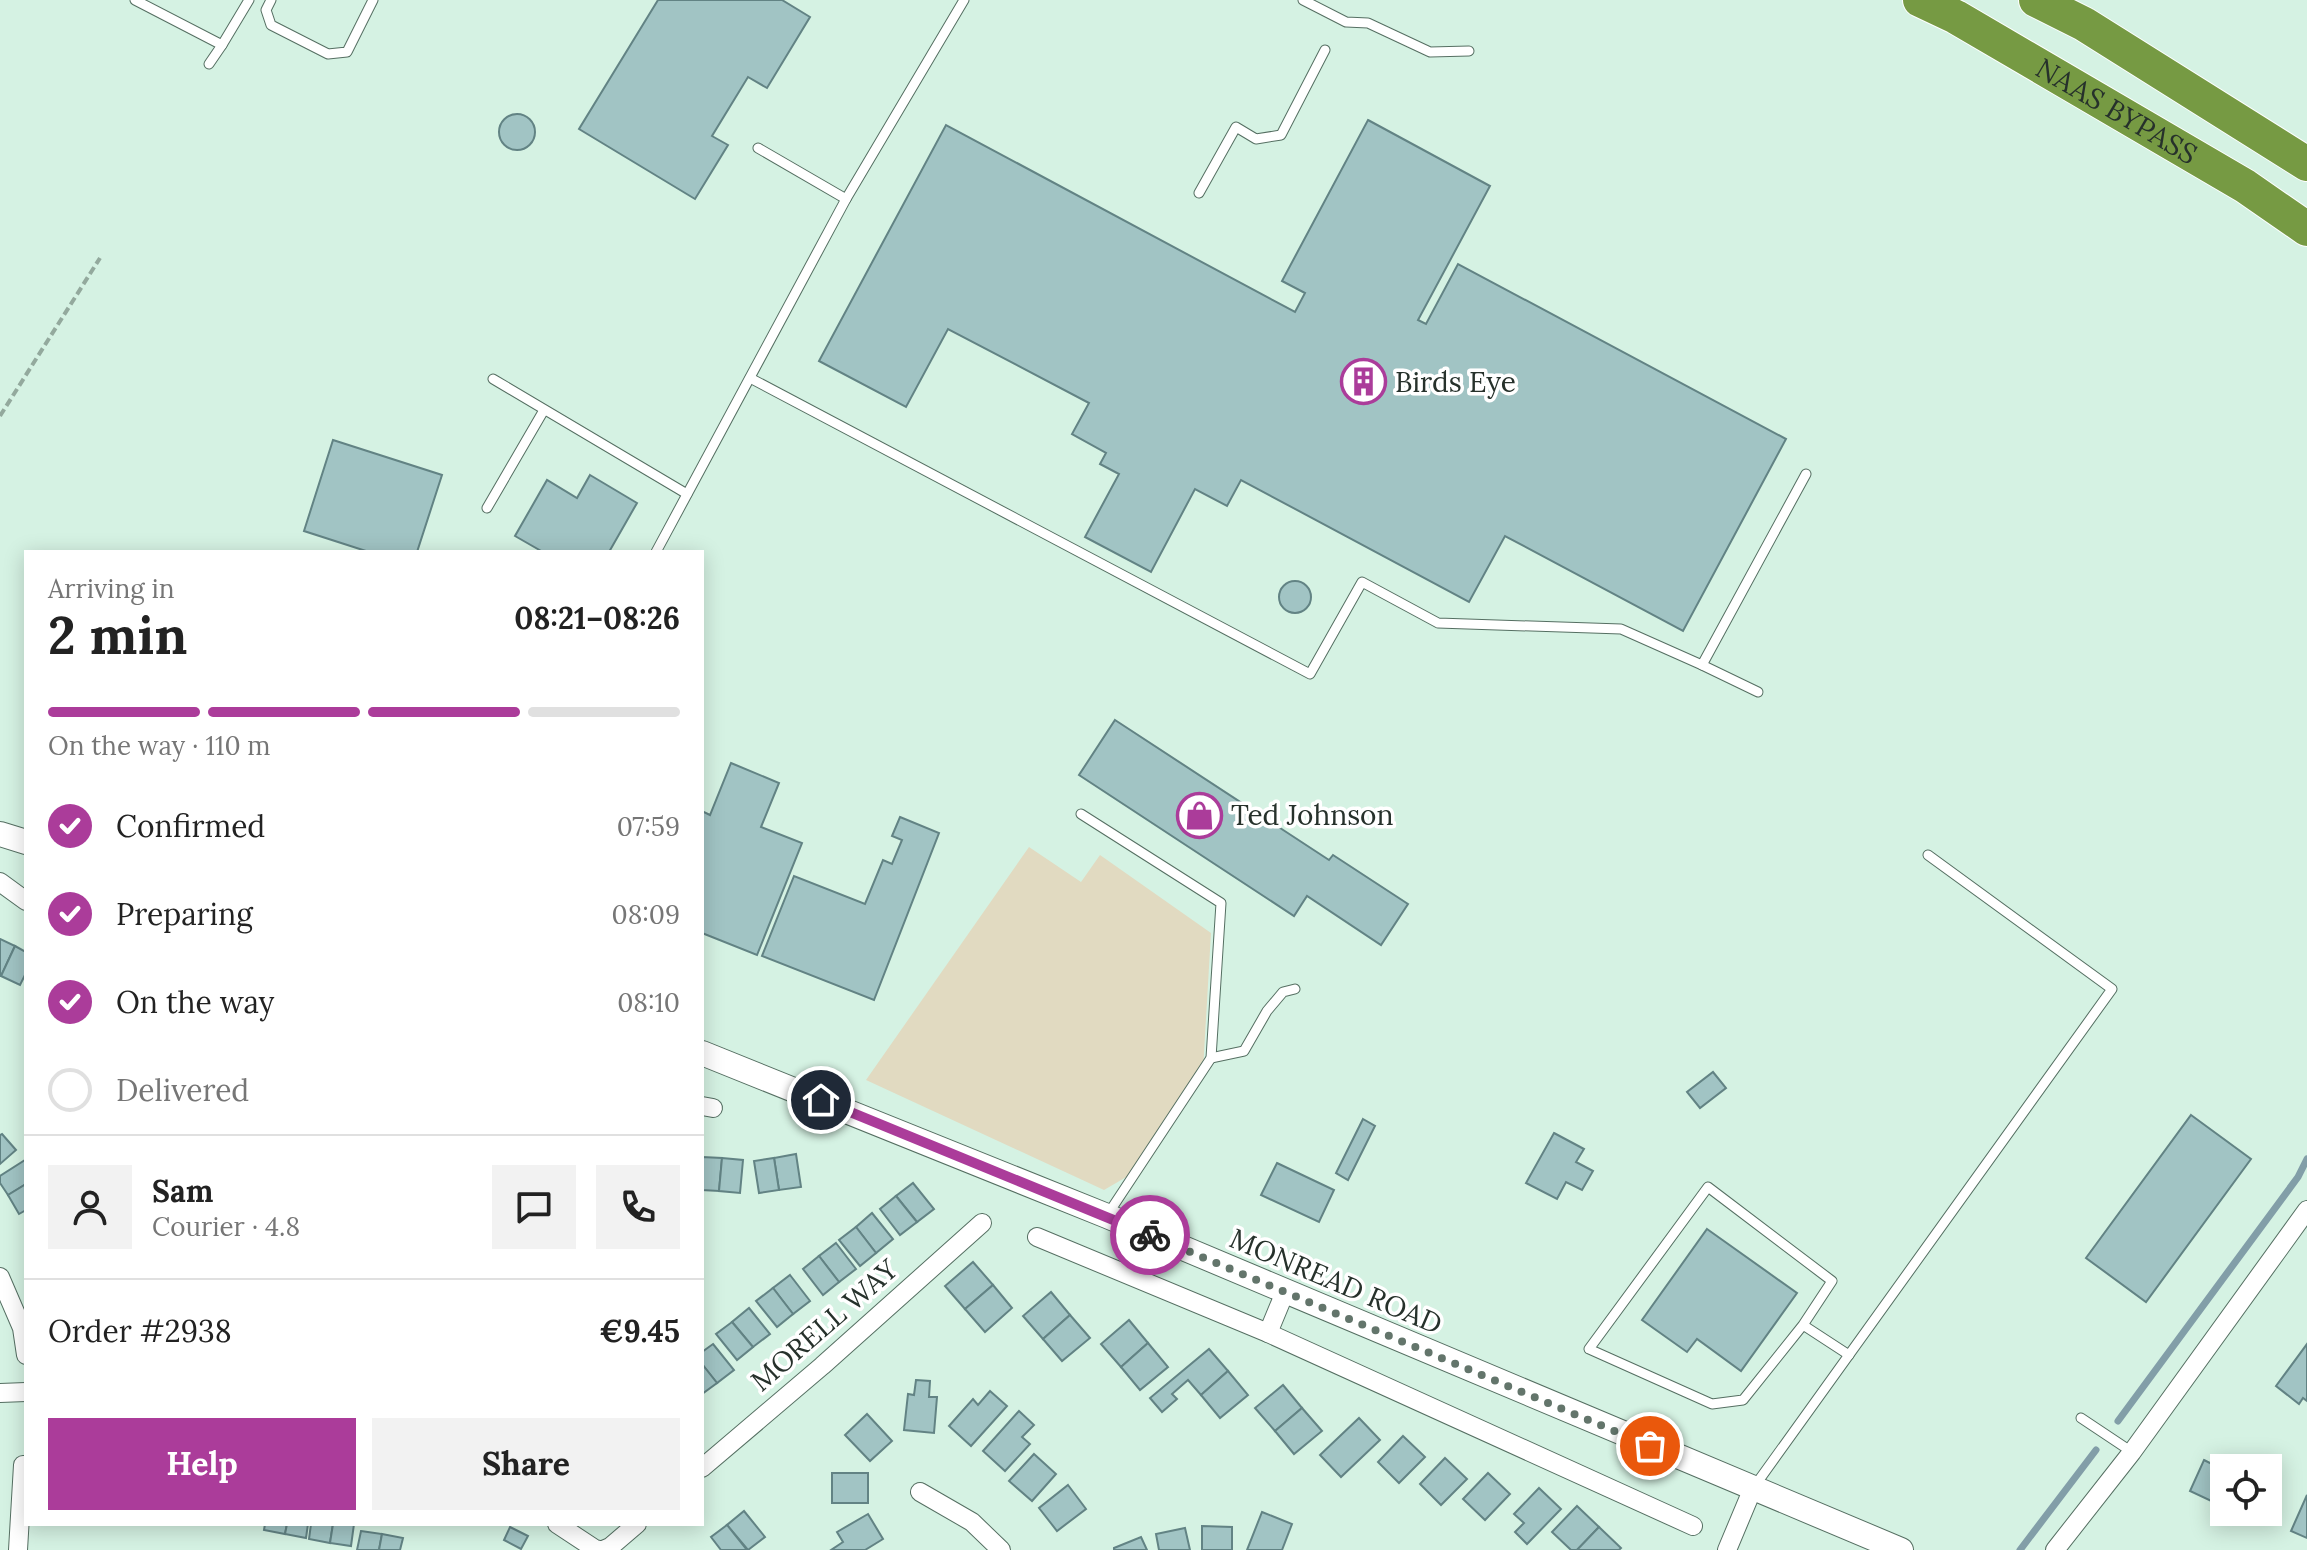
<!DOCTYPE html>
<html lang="en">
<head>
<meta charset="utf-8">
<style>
	:root { --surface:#fff; --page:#f2f2f2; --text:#222; --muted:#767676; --line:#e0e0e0; --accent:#ab3c9a }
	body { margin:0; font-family:Lora,serif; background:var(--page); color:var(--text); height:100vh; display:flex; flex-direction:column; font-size:30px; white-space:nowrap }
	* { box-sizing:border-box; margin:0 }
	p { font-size:26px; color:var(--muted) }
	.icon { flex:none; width:44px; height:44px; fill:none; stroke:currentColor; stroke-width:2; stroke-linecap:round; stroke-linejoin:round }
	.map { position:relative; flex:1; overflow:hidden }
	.drawer { position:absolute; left:24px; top:550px; width:680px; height:976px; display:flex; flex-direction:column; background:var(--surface); border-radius:0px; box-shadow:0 4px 20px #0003 }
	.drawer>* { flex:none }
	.buttons { position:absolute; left:2210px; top:1454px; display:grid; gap:16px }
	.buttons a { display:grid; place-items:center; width:72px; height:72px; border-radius:0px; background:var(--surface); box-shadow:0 4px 20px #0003; font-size:40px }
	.pin { position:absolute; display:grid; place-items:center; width:68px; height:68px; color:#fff; margin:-34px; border:4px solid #fff; border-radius:50%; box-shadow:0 2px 8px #0007 }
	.courier { position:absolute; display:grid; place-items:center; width:80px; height:80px; margin:-40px; border:6px solid #ab3c9a; border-radius:50%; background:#fff; color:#222; box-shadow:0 2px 10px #0007 }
	.overview em { font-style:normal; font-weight:700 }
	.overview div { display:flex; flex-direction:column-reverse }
	.overview { display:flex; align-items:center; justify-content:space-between; height:136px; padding:0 24px }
	h1 { font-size:52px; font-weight:700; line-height:60px }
	.bar { display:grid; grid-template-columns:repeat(4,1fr); gap:12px 8px; align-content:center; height:96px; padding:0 24px }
	.bar i { height:10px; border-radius:6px; background:var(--line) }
	.bar .current { background:var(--accent) }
	.bar p { grid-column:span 4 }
	.line { display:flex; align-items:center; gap:20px; padding:0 24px; border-top:2px solid var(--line) }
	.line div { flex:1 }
	.round { display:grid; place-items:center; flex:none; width:84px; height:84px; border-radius:0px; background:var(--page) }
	ol { padding:0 24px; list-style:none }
	li { display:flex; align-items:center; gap:24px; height:88px }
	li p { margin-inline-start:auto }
	li .icon { padding:8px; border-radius:50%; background:var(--accent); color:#fff; stroke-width:4 }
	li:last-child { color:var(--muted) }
	li i { width:44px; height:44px; border:4px solid var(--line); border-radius:50% }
	.cta { display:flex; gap:16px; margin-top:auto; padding:16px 24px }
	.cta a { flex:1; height:92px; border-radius:0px; background:var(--accent); color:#fff; font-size:32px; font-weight:700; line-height:92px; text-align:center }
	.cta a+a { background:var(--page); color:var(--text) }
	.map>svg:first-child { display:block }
	.green { fill:#e1dac1 }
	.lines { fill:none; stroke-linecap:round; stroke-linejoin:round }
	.stream { stroke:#829ea8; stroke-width:7 }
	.building { fill:#a1c4c4; stroke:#628384; stroke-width:2 }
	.service-casing { stroke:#556f62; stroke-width:11 }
	.minor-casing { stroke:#556f62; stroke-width:20 }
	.tertiary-casing { stroke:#556f62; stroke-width:26 }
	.motorway-casing { stroke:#fff; stroke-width:36 }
	.path { stroke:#93a99d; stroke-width:4; stroke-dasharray:8 4; stroke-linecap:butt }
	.service { stroke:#fff; stroke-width:9 }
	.minor { stroke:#fff; stroke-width:18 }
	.tertiary { stroke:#fff; stroke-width:24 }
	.motorway { stroke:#769a43; stroke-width:34 }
	.done { stroke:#63756b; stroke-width:8; stroke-dasharray:0 14.4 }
	.route { stroke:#ab3c9a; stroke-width:10 }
	.labels { text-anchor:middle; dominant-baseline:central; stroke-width:7; stroke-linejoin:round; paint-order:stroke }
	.street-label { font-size:28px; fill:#26312b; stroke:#fff }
	.poi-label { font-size:28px; fill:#26312b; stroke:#fff; text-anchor:start }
</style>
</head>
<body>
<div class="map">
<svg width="2307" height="1550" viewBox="0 0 2307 1550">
	<rect width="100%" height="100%" fill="#d5f2e3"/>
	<path class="green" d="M1029,847L1081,882L1100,855L1211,933L1203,1070L1128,1176L1104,1190L866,1080Z"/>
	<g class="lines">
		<g class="stream">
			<path d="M2118,1421L2298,1177L2307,1159"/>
			<path d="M2020,1550L2096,1450"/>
		</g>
	</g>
	<g class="building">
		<path d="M658,0H782L810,17L767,88L748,77L712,136L728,145L695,199L579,129Z"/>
		<circle cx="517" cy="132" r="18"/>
		<path d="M1368,120L1490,186L1418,320L1426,324L1458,264L1786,439L1683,631L1505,536L1469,602L1241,480L1227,506L1195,489L1151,572L1085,537L1119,474L1100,464L1106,453L1072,434L1089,403L948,329L906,407L819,361L946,125L1295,312L1305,293L1282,281Z"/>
		<path d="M333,440L442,475L417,552H369L304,531Z"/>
		<path d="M590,475L637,503L609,552H543L515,536L547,480L577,498Z"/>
		<circle cx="1295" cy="597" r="16"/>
		<path d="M1115,720L1329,860L1333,855L1408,904L1381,945L1307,896L1294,916L1079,775Z"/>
		<path d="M731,763L779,783L761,827L802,843L757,955L702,933V811L710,815Z"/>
		<path d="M900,817L939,833L874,1000L762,956L794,876L865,904L883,860L892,864L902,840L892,836Z"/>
		<path d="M0,939L15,946L1,976H0Z"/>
		<path d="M15,946L26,952V973L20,985L1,976Z"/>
		<path d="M1713,1072L1726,1088L1700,1108L1687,1092Z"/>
		<path d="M2191,1115L2251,1159L2146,1302L2086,1258Z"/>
		<path d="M1363,1119L1375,1126L1348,1180L1336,1173Z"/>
		<path d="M1554,1133L1584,1149L1576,1162L1593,1171L1582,1190L1566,1182L1557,1199L1526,1183Z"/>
		<path d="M2,1134L16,1150L0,1164V1135Z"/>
		<path d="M796,1154L801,1187L779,1190L774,1158Z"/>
		<path d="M702,1157L722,1158L719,1191L702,1190Z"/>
		<path d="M722,1158L743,1160L740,1193L719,1191Z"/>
		<path d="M774,1158L779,1190L759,1193L754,1161Z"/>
		<path d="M25,1160L26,1184L8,1195L0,1183V1176Z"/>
		<path d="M1277,1163L1334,1190L1319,1222L1261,1195Z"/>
		<path d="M913,1183L934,1209L917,1222L896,1196Z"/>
		<path d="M26,1184V1210L19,1214L8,1195Z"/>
		<path d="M896,1196L917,1222L900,1235L880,1209Z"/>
		<path d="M872,1213L893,1239L876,1253L856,1227Z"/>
		<path d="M856,1227L876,1253L860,1266L839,1240Z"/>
		<path d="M1707,1229L1797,1293L1741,1371L1697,1339L1687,1352L1642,1320Z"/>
		<path d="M836,1243L856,1269L839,1282L819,1256Z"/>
		<path d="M819,1256L839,1282L823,1295L803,1269Z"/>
		<path d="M973,1262L993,1285L965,1309L945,1286Z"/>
		<path d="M790,1275L810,1301L793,1314L773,1288Z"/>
		<path d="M993,1285L1012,1308L985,1332L965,1309Z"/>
		<path d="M773,1288L793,1314L777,1327L756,1301Z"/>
		<path d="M1051,1292L1070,1315L1043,1339L1023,1316Z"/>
		<path d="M749,1308L770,1334L753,1347L732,1322Z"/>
		<path d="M1070,1315L1090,1338L1062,1361L1043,1339Z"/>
		<path d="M1129,1320L1148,1343L1121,1367L1101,1344Z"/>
		<path d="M732,1322L753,1347L737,1360L716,1334Z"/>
		<path d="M1148,1343L1168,1367L1140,1390L1121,1367Z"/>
		<path d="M713,1344L734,1370L717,1383L702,1364V1352Z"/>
		<path d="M2307,1344V1401L2303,1398L2299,1404L2276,1386Z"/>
		<path d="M1209,1349L1228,1371L1201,1395L1188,1380L1172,1394L1177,1399L1162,1412L1150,1398Z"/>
		<path d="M702,1364L717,1383L702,1394Z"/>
		<path d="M1228,1371L1248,1395L1220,1418L1201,1395Z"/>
		<path d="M916,1380L930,1381L929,1397H937L934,1433L904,1430L908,1394L914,1395Z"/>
		<path d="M1283,1385L1302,1408L1275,1431L1255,1408Z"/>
		<path d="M990,1391L1007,1406L971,1446L949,1426L973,1399L978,1405Z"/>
		<path d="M1302,1408L1322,1431L1294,1454L1275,1431Z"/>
		<path d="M1019,1411L1034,1425L1022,1437L1030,1444L1005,1471L983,1451Z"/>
		<path d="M867,1414L892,1441L870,1461L845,1435Z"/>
		<path d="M1359,1418L1380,1440L1341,1477L1320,1455Z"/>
		<path d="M1403,1436L1425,1457L1399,1483L1378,1462Z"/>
		<path d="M1034,1454L1056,1474L1032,1501L1009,1481Z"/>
		<path d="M1445,1458L1467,1479L1441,1505L1420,1484Z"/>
		<path d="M2204,1460L2224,1470V1507L2190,1491Z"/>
		<rect x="832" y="1473" width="36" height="30"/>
		<path d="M1488,1473L1510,1494L1485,1520L1463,1499Z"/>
		<path d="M1068,1485L1086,1509L1057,1531L1039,1508Z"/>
		<path d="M1539,1488L1561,1509L1527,1544L1515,1532L1524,1523L1514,1514Z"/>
		<path d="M2307,1495V1538L2291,1531Z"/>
		<path d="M1577,1506L1599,1527L1577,1550H1571L1552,1532Z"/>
		<path d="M744,1511L765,1537L748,1550L727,1525Z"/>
		<path d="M1262,1512L1292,1524L1282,1550H1247Z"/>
		<path d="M868,1514L883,1539L865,1550H831L843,1542L837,1532Z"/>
		<path d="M265,1524H287L285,1534L264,1530Z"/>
		<path d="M287,1524H308L306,1538L285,1534Z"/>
		<path d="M311,1524H333L330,1543L309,1539Z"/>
		<path d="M333,1524H354L351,1546L330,1543Z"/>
		<path d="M727,1525L747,1550H721L711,1537Z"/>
		<path d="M1202,1526L1232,1527V1550H1202Z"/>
		<path d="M510,1527L528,1536L521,1549L504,1540Z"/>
		<path d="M1599,1527L1621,1548L1619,1550H1577Z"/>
		<path d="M1185,1528L1190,1550H1159L1156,1534Z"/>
		<path d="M361,1531L382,1534L379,1550H357Z"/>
		<path d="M382,1534L403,1538L400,1550H379Z"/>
		<path d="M1141,1537L1147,1550H1114V1548Z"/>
	</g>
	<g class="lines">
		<defs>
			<g id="service">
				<path d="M135,0L222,45L249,0"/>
				<path d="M271,0L266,10L271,25L328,54L347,52L373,0"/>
				<path d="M1303,0L1346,22L1368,23L1430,52L1469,51"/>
				<path d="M209,64L222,45"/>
				<path d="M758,148L846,199"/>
				<path d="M1199,193L1236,127L1256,139L1281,135L1325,50"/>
				<path d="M750,378L1310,674L1362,582L1438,623L1621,629L1702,665L1806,474"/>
				<path d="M493,379L687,494"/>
				<path d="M487,508L544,410"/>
				<path d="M656,552L846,199L964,0"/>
				<path d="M1702,665L1758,692"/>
				<path d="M1081,814L1221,903L1211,1058L1108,1214"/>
				<path d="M1211,1058L1244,1051L1267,1011L1283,992L1295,989"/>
				<path d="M1803,1325L1832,1281L1708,1187L1589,1349L1712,1404L1743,1400L1803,1325L1849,1355"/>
				<path d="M2081,1418L2132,1452"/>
				<path d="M1754,1487L2112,989L1928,855"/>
			</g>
			<g id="minor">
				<path d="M0,882L26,901"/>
				<path d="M702,1106L713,1108"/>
				<path d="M1037,1237L1268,1333L1693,1526"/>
				<path d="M0,1277L22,1328L26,1355"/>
				<path d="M1268,1333L1285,1292"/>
				<path d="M0,1393L26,1392"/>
				<path d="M702,1468L822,1366L982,1223"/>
				<path d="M920,1492L972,1522L1001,1550"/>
				<path d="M557,1524L595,1549L600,1550"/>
				<path d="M18,1550L23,1465"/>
				<path d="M603,1550L610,1547L637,1524"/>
				<path d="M1727,1550L1753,1488"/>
				<path d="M2055,1550L2132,1452L2307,1210"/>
			</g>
			<g id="tertiary">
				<path d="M0,834L26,842"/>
				<path d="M702,1053L1107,1216L1901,1550"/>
			</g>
			<g id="motorway">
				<path id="s1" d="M1920,0L1956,17L2245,186L2307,229"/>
				<path d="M2036,0L2084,24L2307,164"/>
			</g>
		</defs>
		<use href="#service" class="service-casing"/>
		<use href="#minor" class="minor-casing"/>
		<use href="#tertiary" class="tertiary-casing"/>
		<use href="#motorway" class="motorway-casing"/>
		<path class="path" d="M0,416L100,258"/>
		<use href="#service" class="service"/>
		<use href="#minor" class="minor"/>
		<use href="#tertiary" class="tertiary"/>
		<use href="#motorway" class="motorway"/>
	</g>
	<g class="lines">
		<path class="done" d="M1150,1235L1650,1446"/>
		<path class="route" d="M821,1100L1150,1235"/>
	</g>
	<defs>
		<symbol id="building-ring" viewBox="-11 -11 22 22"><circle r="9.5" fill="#fff" stroke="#ab3c9a" stroke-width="1.5"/><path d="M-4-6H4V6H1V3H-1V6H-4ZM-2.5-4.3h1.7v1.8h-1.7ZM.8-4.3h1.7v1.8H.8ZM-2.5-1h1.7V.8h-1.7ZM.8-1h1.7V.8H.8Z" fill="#ab3c9a"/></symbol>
		<symbol id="shop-ring" viewBox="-11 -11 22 22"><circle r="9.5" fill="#fff" stroke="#ab3c9a" stroke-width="1.5"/><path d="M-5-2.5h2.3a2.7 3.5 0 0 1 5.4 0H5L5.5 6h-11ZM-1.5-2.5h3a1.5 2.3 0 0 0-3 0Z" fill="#ab3c9a"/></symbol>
	</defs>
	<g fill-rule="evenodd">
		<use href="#building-ring" x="1338" y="356" width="51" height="51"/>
		<use href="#shop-ring" x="1174" y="790" width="51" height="51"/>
	</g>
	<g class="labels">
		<g class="street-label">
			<text stroke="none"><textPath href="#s1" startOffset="226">NAAS BYPASS</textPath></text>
			<text transform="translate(1336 1281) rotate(23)">MONREAD ROAD</text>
			<text transform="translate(824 1325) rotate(-41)">MORELL WAY</text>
		</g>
		<g class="poi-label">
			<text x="1395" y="382">Birds Eye</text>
			<text x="1231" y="815">Ted Johnson</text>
		</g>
	</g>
</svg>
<div class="buttons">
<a><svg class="icon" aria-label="locate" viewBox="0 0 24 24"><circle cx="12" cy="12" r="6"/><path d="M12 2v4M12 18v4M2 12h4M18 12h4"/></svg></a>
</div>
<div class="pin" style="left:1650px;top:1446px;background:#ea580c"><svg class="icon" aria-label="bag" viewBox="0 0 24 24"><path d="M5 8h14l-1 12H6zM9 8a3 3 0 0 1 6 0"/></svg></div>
<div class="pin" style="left:821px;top:1100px;background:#1f2937"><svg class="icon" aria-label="home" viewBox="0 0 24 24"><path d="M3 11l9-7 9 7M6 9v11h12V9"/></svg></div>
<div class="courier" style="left:1150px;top:1235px"><svg class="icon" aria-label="bike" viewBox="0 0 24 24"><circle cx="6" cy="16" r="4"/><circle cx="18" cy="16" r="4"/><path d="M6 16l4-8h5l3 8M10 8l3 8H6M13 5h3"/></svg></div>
<section class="drawer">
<div class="overview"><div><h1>2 min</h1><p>Arriving in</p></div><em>08:21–08:26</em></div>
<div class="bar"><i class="current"></i><i class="current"></i><i class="current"></i><i></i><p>On the way · 110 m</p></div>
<ol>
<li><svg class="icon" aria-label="check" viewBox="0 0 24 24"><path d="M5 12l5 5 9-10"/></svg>Confirmed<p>07:59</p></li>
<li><svg class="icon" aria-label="check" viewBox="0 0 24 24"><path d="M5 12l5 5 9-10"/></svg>Preparing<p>08:09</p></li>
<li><svg class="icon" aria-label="check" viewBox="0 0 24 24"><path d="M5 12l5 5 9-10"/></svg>On the way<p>08:10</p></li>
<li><i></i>Delivered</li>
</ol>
<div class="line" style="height:144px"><a class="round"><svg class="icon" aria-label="person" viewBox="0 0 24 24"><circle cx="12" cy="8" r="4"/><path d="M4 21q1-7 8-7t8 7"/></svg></a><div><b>Sam</b><p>Courier · 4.8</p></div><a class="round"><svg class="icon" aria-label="chat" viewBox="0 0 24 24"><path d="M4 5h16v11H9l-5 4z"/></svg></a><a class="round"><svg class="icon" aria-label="phone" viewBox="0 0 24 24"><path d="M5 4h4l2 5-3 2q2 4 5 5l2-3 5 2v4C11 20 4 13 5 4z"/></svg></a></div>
<div class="line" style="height:104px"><div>Order #2938</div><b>€9.45</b></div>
<div class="cta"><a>Help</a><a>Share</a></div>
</section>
</div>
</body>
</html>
